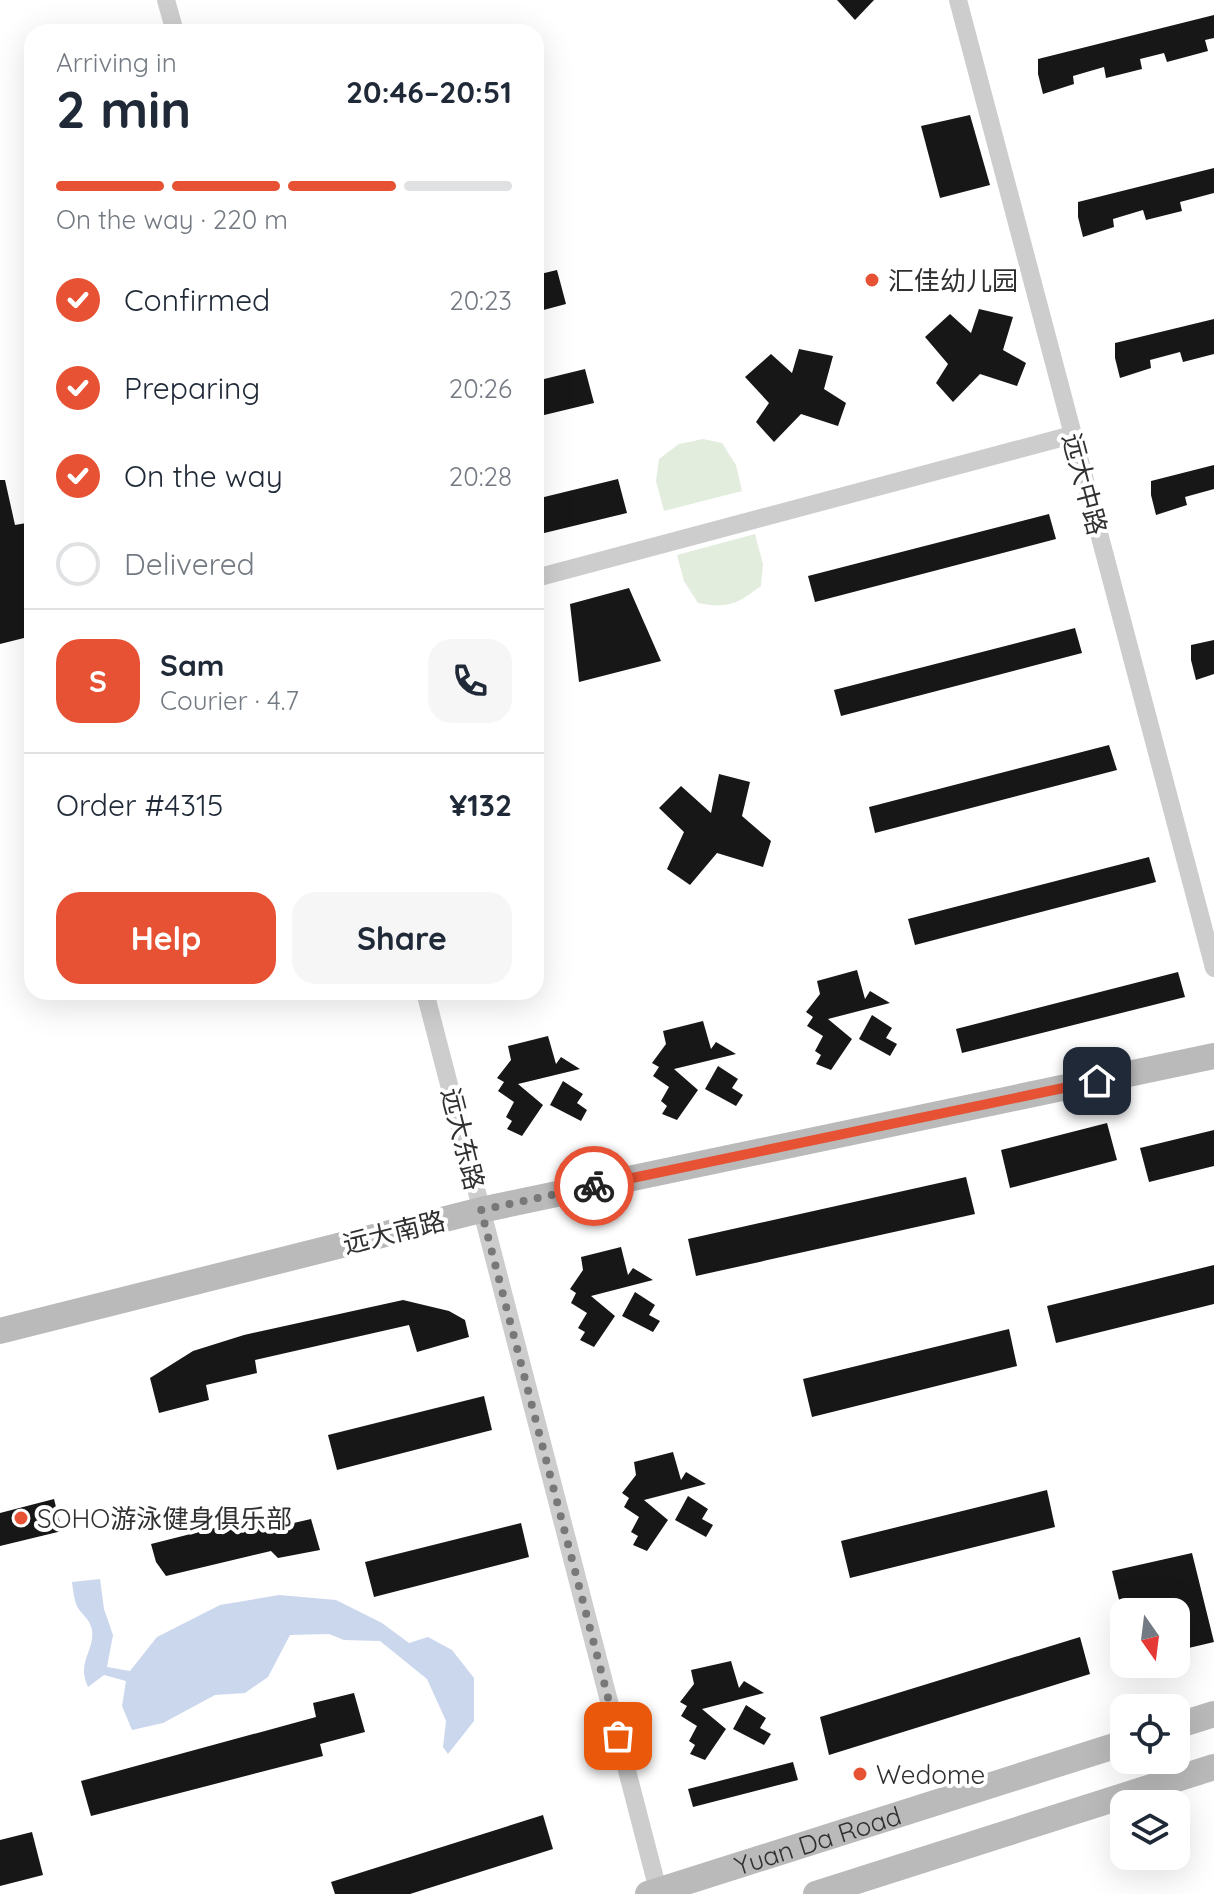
<!DOCTYPE html>
<html lang="en">
<head>
<meta charset="utf-8">
<style>
	:root { --surface:#fff; --page:#f6f6f7; --text:#1f2937; --muted:#747a83; --line:#e0e1e3; --accent:#e65233 }
	body { margin:0; font-family:Quicksand,"Noto Sans SC",sans-serif; background:var(--page); color:var(--text); height:100vh; display:flex; flex-direction:column; font-size:30px; white-space:nowrap }
	* { box-sizing:border-box; margin:0 }
	p { font-size:26px; color:var(--muted) }
	.icon { flex:none; width:44px; height:44px; fill:none; stroke:currentColor; stroke-width:2; stroke-linecap:round; stroke-linejoin:round }
	.map { position:relative; flex:1; overflow:hidden }
	.panel { position:absolute; left:24px; top:24px; width:520px; height:976px; display:flex; flex-direction:column; background:var(--surface); border-radius:24px; box-shadow:0 8px 32px #0002 }
	.panel>* { flex:none }
	.needle { width:52px; rotate:166deg }
	.fabs { position:absolute; left:1110px; top:1598px; display:grid; gap:16px }
	.fabs a { display:grid; place-items:center; width:80px; height:80px; border-radius:16px; background:var(--surface); box-shadow:0 8px 32px #0002; font-size:40px }
	.pin { position:absolute; display:grid; place-items:center; width:68px; height:68px; color:#fff; margin:-34px; border-radius:16px; box-shadow:0 4px 12px #0006 }
	.courier { position:absolute; display:grid; place-items:center; width:80px; height:80px; margin:-40px; border:6px solid #e65233; border-radius:50%; background:#fff; color:#222; box-shadow:0 2px 10px #0007 }
	.summary em { font-style:normal; font-weight:700 }
	.summary div { display:flex; flex-direction:column-reverse }
	.summary { display:flex; align-items:center; justify-content:space-between; height:136px; padding:0 32px }
	h1 { font-size:52px; font-weight:700; line-height:60px }
	.bar { display:grid; grid-template-columns:repeat(4,1fr); gap:12px 8px; align-content:center; height:96px; padding:0 32px }
	.bar i { height:10px; border-radius:6px; background:var(--line) }
	.bar .active { background:var(--accent) }
	.bar p { grid-column:span 4 }
	.line { display:flex; align-items:center; gap:20px; padding:0 32px; border-top:2px solid var(--line) }
	.line div { flex:1 }
	.round { display:grid; place-items:center; flex:none; width:84px; height:84px; border-radius:24px; background:var(--page) }
	ol { padding:0 32px; list-style:none }
	li { display:flex; align-items:center; gap:24px; height:88px }
	li p { margin-inline-start:auto }
	li .icon { padding:8px; border-radius:50%; background:var(--accent); color:#fff; stroke-width:4 }
	li:last-child { color:var(--muted) }
	li i { width:44px; height:44px; border:4px solid var(--line); border-radius:50% }
	.action { display:flex; gap:16px; margin-top:auto; padding:16px 32px }
	.action a { flex:1; height:92px; border-radius:24px; background:var(--accent); color:#fff; font-size:32px; font-weight:700; line-height:92px; text-align:center }
	.action a+a { background:var(--page); color:var(--text) }
	.map>svg:first-child { display:block }
	.green { fill:#e3edde }
	.water { fill:#cbd7ed }
	.building { fill:#171717 }
	.lines { fill:none; stroke-linecap:round; stroke-linejoin:round }
	.street { stroke:#cdcdcd; stroke-width:18 }
	.secondary { stroke:#bababa; stroke-width:26 }
	.done { stroke:#787878; stroke-width:8; stroke-dasharray:0 14.4 }
	.route { stroke:#e65233; stroke-width:10 }
	.poi-dot { fill:#e65233; stroke:#fff; stroke-width:3 }
	.labels { text-anchor:middle; dominant-baseline:central; stroke-width:8; stroke-linejoin:round; paint-order:stroke }
	.poi-label { font-size:26px; fill:#303030; stroke:#fff; text-anchor:start }
	.street-label { font-size:26px; fill:#303030; stroke:#fff }
</style>
</head>
<body>
<div class="map">
<svg width="1214" height="1894" viewBox="0 0 1214 1894">
	<rect width="100%" height="100%" fill="#fff"/>
	<g class="green">
		<path d="M703,439L722,443L736,465L742,491L664,511L656,481L659,459L679,444Z"/>
		<path d="M755,534L763,564L761,586C737,604 728,609 698,603L684,581L677,555Z"/>
	</g>
	<path class="water" d="M100,1579L104,1609L113,1635L107,1667L130,1671L157,1637L220,1605L279,1595L336,1600L382,1623L409,1643L428,1637L452,1650L474,1678V1721L448,1754L443,1747L446,1721L427,1679L380,1641L344,1640L329,1634L290,1635L268,1677L245,1693L215,1695L163,1723L132,1730L122,1706L126,1681L104,1675L88,1687C76,1663 95,1650 92,1630C90,1619 83,1616 78,1608C74,1601 73,1589 72,1582Z"/>
	<g class="building">
		<path d="M837,0H874L855,20Z"/>
		<path d="M1214,15V38L1205,40L1208,51L1167,62L1164,53L1140,59L1142,69L1106,78L1104,67L1073,76L1074,84L1043,94L1038,74V59Z"/>
		<path d="M970,115L990,185L940,198L921,126Z"/>
		<path d="M1214,168V193L1180,202L1182,211L1146,220L1143,210L1113,219L1114,227L1083,237L1078,217V202Z"/>
		<path d="M557,270L566,304L536,312V275Z"/>
		<path d="M979,309L1013,317L1003,350L1026,363L1017,386L980,374L953,402L936,383L948,364L925,337L950,314L971,333Z"/>
		<path d="M1214,319V354L1183,362L1180,352L1150,360L1151,368L1120,378L1115,358V343Z"/>
		<path d="M799,349L833,356L824,389L846,403L838,426L801,414L774,442L756,422L769,403L745,377L771,354L792,373Z"/>
		<path d="M585,369L594,403L536,417V381Z"/>
		<path d="M1214,465V489L1185,497L1187,505L1156,515L1151,495V481Z"/>
		<path d="M618,479L627,513L536,535V499Z"/>
		<path d="M0,480H5L15,525L32,522V636L0,644Z"/>
		<path d="M1049,514L1056,539L815,602L808,576Z"/>
		<path d="M629,588L661,661L579,682L570,604Z"/>
		<path d="M1075,628L1082,653L841,716L834,690Z"/>
		<path d="M1214,640V674L1196,680L1191,660V645Z"/>
		<path d="M1109,745L1117,770L875,833L869,807Z"/>
		<path d="M719,774L750,782L742,816L771,841L763,867L717,853L690,885L667,869L684,832L659,808L681,786L711,813Z"/>
		<path d="M1149,857L1156,882L915,945L908,919Z"/>
		<path d="M857,970L865,999L870,991L890,1003L828,1019L852,1039L831,1070L816,1064L821,1055L815,1051L823,1036L807,1026L813,1017L806,1012L820,994L817,981Z"/>
		<path d="M1178,972L1185,997L962,1053L956,1029Z"/>
		<path d="M872,1015L892,1028L886,1038L897,1044L890,1056L859,1039Z"/>
		<path d="M703,1021L711,1049L716,1042L736,1054L674,1069L698,1090L677,1120L662,1114L667,1106L661,1101L669,1087L653,1076L659,1067L652,1063L666,1044L663,1031Z"/>
		<path d="M548,1036L556,1064L561,1057L580,1069L518,1084L543,1105L522,1136L507,1129L512,1121L506,1117L514,1102L498,1091L504,1082L497,1078L511,1060L508,1046Z"/>
		<path d="M718,1066L738,1079L732,1088L743,1095L736,1106L705,1089Z"/>
		<path d="M563,1081L583,1094L577,1103L587,1110L581,1121L550,1105Z"/>
		<path d="M1107,1123L1117,1160L1010,1188L1001,1150Z"/>
		<path d="M1214,1130V1166L1149,1182L1140,1148Z"/>
		<path d="M966,1177L975,1214L696,1276L688,1239Z"/>
		<path d="M621,1247L628,1275L633,1268L653,1280L591,1296L615,1316L594,1347L580,1340L585,1332L578,1328L587,1313L571,1303L576,1293L570,1289L583,1270L581,1257Z"/>
		<path d="M1214,1265V1304L1056,1343L1047,1306Z"/>
		<path d="M635,1292L655,1305L649,1315L660,1321L653,1332L622,1316Z"/>
		<path d="M403,1300L449,1311L465,1320L469,1337L417,1352L409,1325L255,1360L257,1373L206,1385L209,1400L159,1413L150,1378L193,1351L244,1335Z"/>
		<path d="M1009,1329L1017,1366L812,1417L803,1379Z"/>
		<path d="M484,1396L492,1430L337,1470L328,1435Z"/>
		<path d="M673,1452L681,1480L686,1472L706,1484L644,1500L668,1520L647,1551L633,1545L638,1536L631,1532L639,1517L624,1507L629,1498L622,1493L636,1475L634,1462Z"/>
		<path d="M1047,1490L1055,1527L850,1578L841,1541Z"/>
		<path d="M688,1496L708,1509L702,1519L713,1525L706,1537L675,1520Z"/>
		<path d="M54,1499L62,1531L0,1546V1513Z"/>
		<path d="M254,1518L272,1528L311,1519L320,1550L278,1558L271,1551L166,1576L156,1562L151,1544Z"/>
		<path d="M521,1523L529,1557L374,1597L365,1562Z"/>
		<path d="M1192,1553L1214,1642L1176,1651V1612H1122L1112,1571Z"/>
		<path d="M1080,1637L1090,1674L829,1755L820,1717Z"/>
		<path d="M731,1661L739,1688L744,1681L764,1693L702,1709L726,1729L705,1760L690,1754L695,1745L689,1741L697,1726L681,1716L687,1706L680,1702L694,1684L691,1670Z"/>
		<path d="M354,1693L365,1732L320,1744L323,1756L91,1816L81,1781L316,1717L313,1703Z"/>
		<path d="M746,1705L766,1718L760,1728L771,1734L764,1745L733,1729Z"/>
		<path d="M793,1762L798,1780L693,1807L688,1789Z"/>
		<path d="M543,1815L553,1849L410,1894H335L331,1882Z"/>
		<path d="M32,1832L43,1875L0,1886V1840Z"/>
	</g>
	<g class="lines">
		<g class="street">
			<path d="M166,0L175,32"/>
			<path d="M958,0L1214,968"/>
			<path d="M536,578L1072,435"/>
			<path d="M425,992L658,1890"/>
		</g>
		<g class="secondary">
			<path d="M0,1331L481,1210L1214,1056"/>
			<path d="M1176,1726L1214,1714"/>
			<path id="s1" d="M648,1894L1124,1743"/>
			<path d="M816,1894L1214,1767"/>
		</g>
	</g>
	<g class="lines">
		<path class="done" d="M594,1186L481,1210L618,1736"/>
		<path class="route" d="M594,1186L1097,1081"/>
	</g>
	<g class="poi-dot">
		<circle cx="872" cy="280" r="8"/>
		<circle cx="21" cy="1518" r="8"/>
		<circle cx="860" cy="1774" r="8"/>
	</g>
	<g class="labels">
		<g class="poi-label">
			<text x="888" y="280">汇佳幼儿园</text>
			<text x="37" y="1518">SOHO游泳健身俱乐部</text>
			<text x="876" y="1774">Wedome</text>
		</g>
		<g class="street-label">
			<text transform="translate(1085 484) rotate(75)">远大中路</text>
			<text transform="translate(463 1139) rotate(76)">远大东路</text>
			<text transform="translate(394 1232) rotate(-14)">远大南路</text>
			<text stroke="none"><textPath href="#s1" startOffset="178">Yuan Da Road</textPath></text>
		</g>
	</g>
</svg>
<div class="fabs">
<a><svg class="needle" viewBox="-14 -14 28 28"><path d="M0-13l5 13h-10z" fill="#e53935"/><path d="M0 13l5-13h-10z" fill="#747a83"/></svg></a>
<a><svg class="icon" aria-label="locate" viewBox="0 0 24 24"><circle cx="12" cy="12" r="6"/><path d="M12 2v4M12 18v4M2 12h4M18 12h4"/></svg></a>
<a><svg class="icon" aria-label="layers" viewBox="0 0 24 24"><path d="M12 4l9 5-9 5-9-5zM3 14l9 5 9-5"/></svg></a>
</div>
<div class="pin" style="left:618px;top:1736px;background:#ea580c"><svg class="icon" aria-label="bag" viewBox="0 0 24 24"><path d="M5 8h14l-1 12H6zM9 8a3 3 0 0 1 6 0"/></svg></div>
<div class="pin" style="left:1097px;top:1081px;background:#1f2937"><svg class="icon" aria-label="home" viewBox="0 0 24 24"><path d="M3 11l9-7 9 7M6 9v11h12V9"/></svg></div>
<div class="courier" style="left:594px;top:1186px"><svg class="icon" aria-label="bike" viewBox="0 0 24 24"><circle cx="6" cy="16" r="4"/><circle cx="18" cy="16" r="4"/><path d="M6 16l4-8h5l3 8M10 8l3 8H6M13 5h3"/></svg></div>
<section class="panel">
<div class="summary"><div><h1>2 min</h1><p>Arriving in</p></div><em>20:46–20:51</em></div>
<div class="bar"><i class="active"></i><i class="active"></i><i class="active"></i><i></i><p>On the way · 220 m</p></div>
<ol>
<li><svg class="icon" aria-label="check" viewBox="0 0 24 24"><path d="M5 12l5 5 9-10"/></svg>Confirmed<p>20:23</p></li>
<li><svg class="icon" aria-label="check" viewBox="0 0 24 24"><path d="M5 12l5 5 9-10"/></svg>Preparing<p>20:26</p></li>
<li><svg class="icon" aria-label="check" viewBox="0 0 24 24"><path d="M5 12l5 5 9-10"/></svg>On the way<p>20:28</p></li>
<li><i></i>Delivered</li>
</ol>
<div class="line" style="height:144px"><b class="round" style="background:var(--accent);color:#fff">S</b><div><b>Sam</b><p>Courier · 4.7</p></div><a class="round"><svg class="icon" aria-label="phone" viewBox="0 0 24 24"><path d="M5 4h4l2 5-3 2q2 4 5 5l2-3 5 2v4C11 20 4 13 5 4z"/></svg></a></div>
<div class="line" style="height:104px"><div>Order #4315</div><b>¥132</b></div>
<div class="action"><a>Help</a><a>Share</a></div>
</section>
</div>
</body>
</html>
